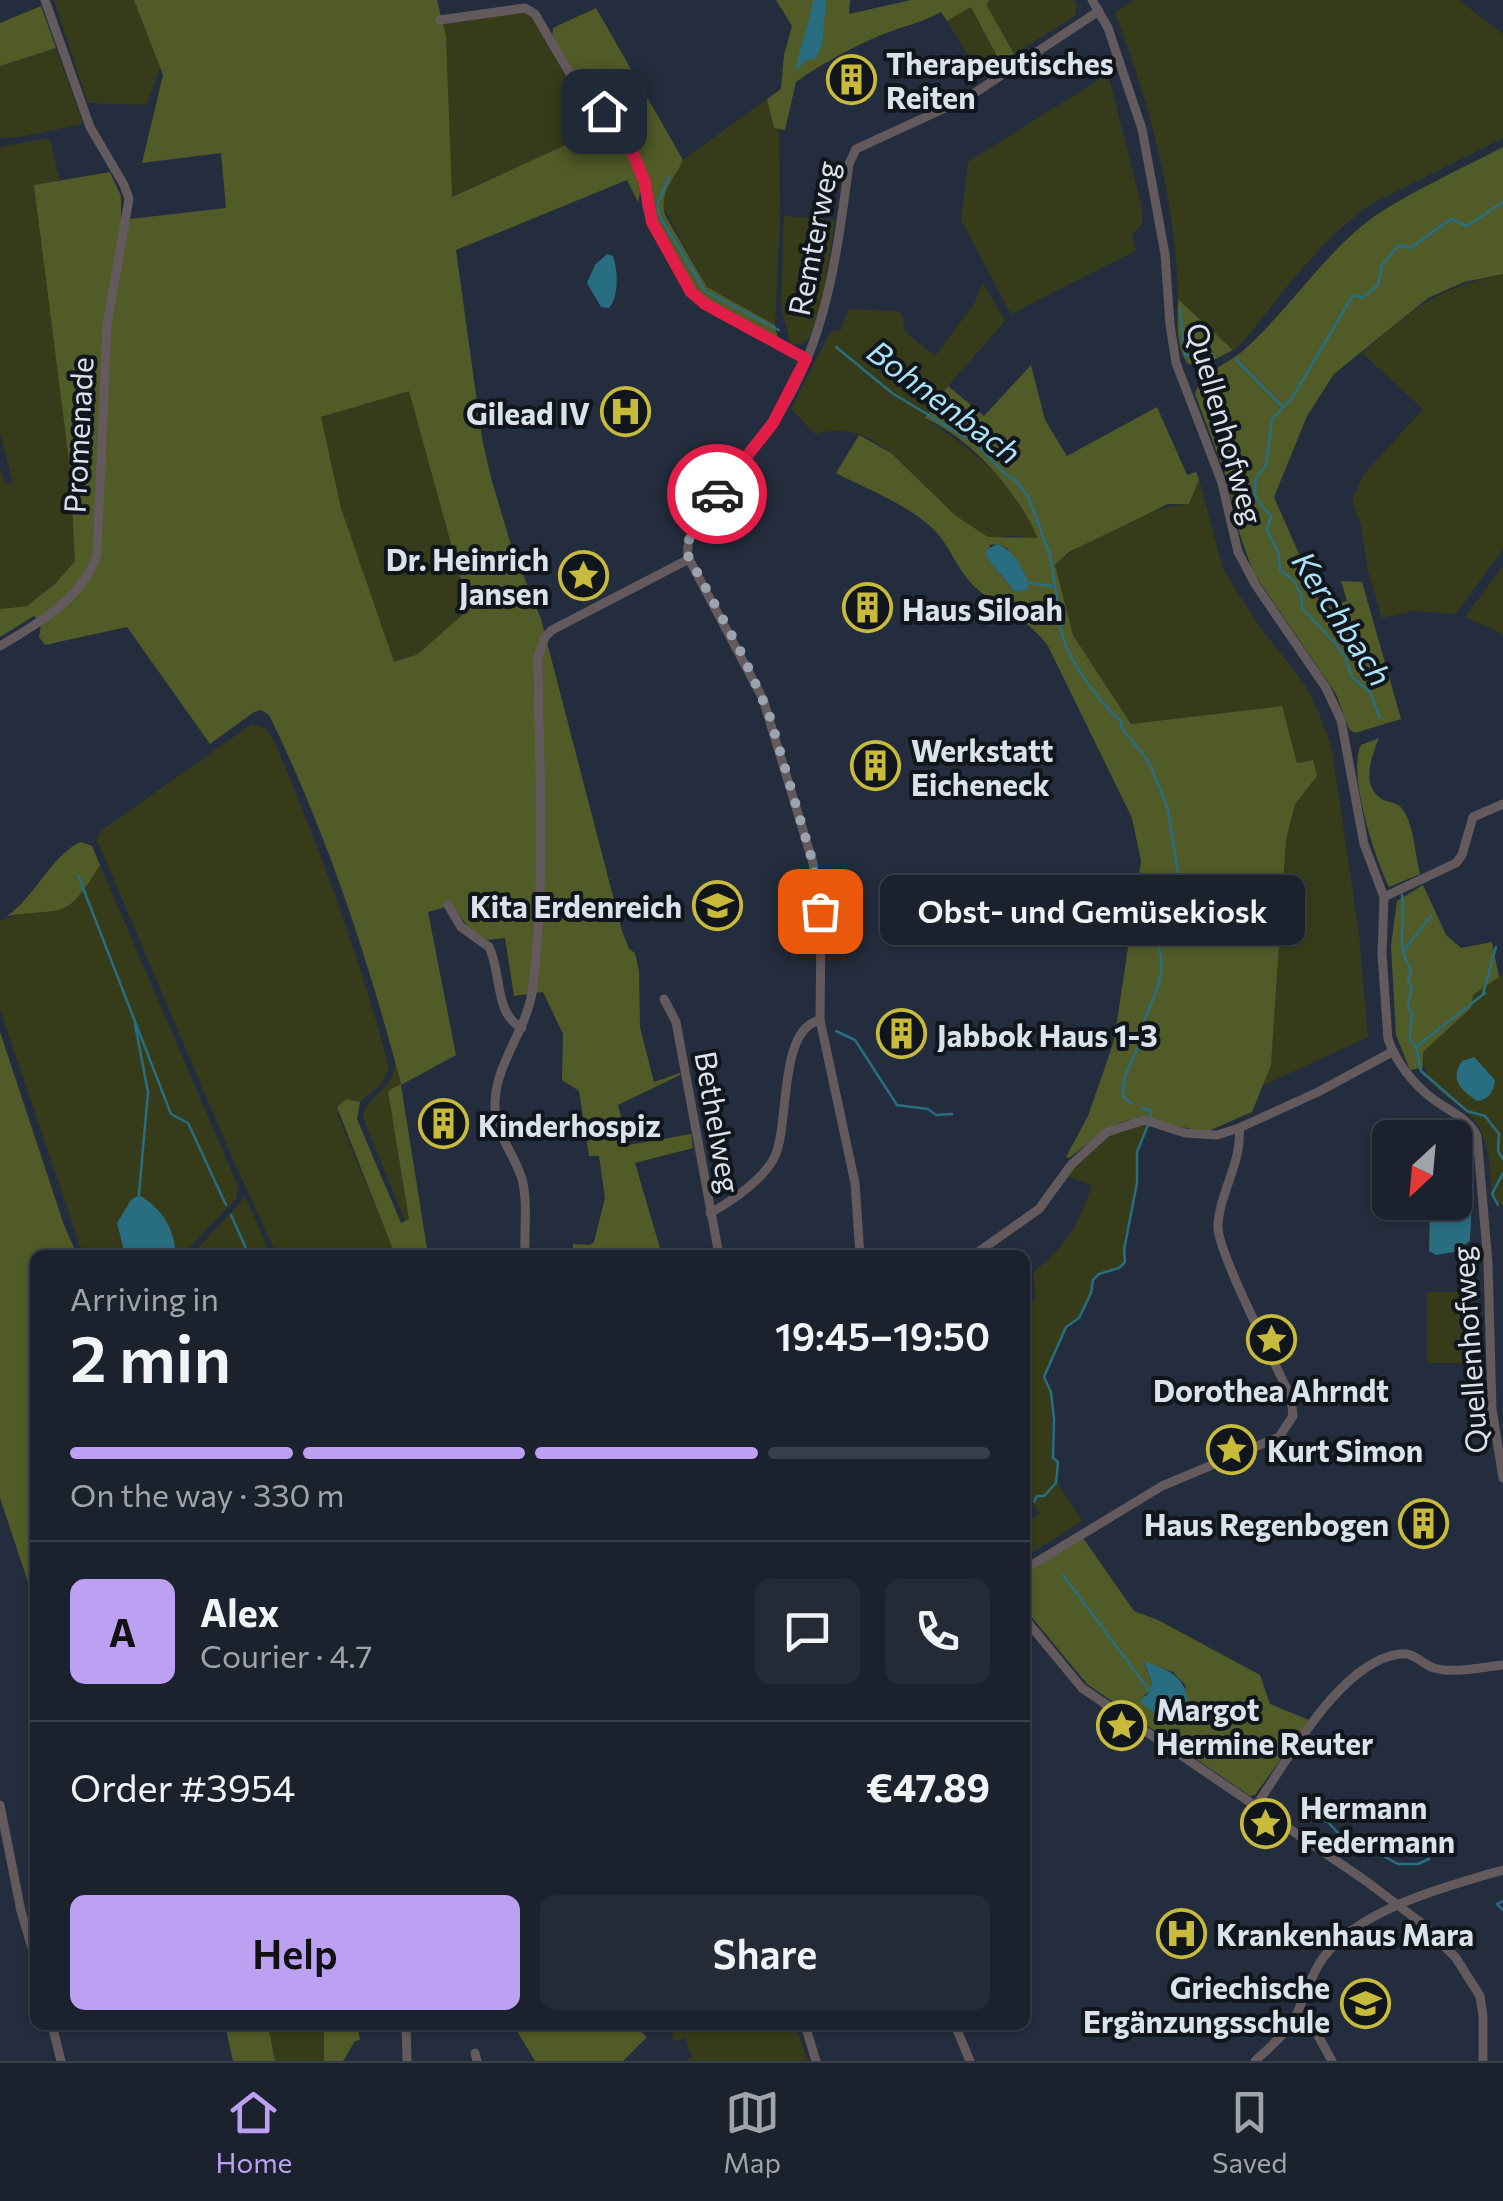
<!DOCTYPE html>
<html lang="en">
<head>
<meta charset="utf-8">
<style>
	:root { --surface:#1b222e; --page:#242a36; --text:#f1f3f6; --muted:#a0a4aa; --line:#393f4a; --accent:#bca0f2 }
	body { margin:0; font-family:Commissioner,sans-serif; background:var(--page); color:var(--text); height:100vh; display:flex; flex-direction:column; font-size:38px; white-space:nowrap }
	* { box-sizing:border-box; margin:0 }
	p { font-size:32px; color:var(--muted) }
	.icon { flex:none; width:55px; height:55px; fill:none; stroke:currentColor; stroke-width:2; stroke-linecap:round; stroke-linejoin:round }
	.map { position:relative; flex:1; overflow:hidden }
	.sheet { position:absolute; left:30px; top:1250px; width:1000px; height:780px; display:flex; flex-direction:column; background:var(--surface); border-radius:15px; box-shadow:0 2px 8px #0004,0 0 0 2px var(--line) }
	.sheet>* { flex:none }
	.needle { width:65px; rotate:206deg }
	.buttons { position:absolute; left:1372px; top:1120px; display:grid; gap:20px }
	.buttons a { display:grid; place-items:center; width:100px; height:100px; border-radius:15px; background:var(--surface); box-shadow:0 2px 8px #0004,0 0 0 2px var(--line); font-size:50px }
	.pin { position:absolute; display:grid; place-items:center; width:85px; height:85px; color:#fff; margin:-42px; border-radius:20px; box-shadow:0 5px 15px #0006 }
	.courier { position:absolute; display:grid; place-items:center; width:100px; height:100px; margin:-50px; border:8px solid #e11d48; border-radius:50%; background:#fff; color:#222; box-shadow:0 2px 12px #0007 }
	.bubble { position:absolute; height:70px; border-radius:15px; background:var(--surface); box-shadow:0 2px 8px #0004,0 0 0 2px var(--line); font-size:32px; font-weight:600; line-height:70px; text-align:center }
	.overview em { font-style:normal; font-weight:600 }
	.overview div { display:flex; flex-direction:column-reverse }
	.overview { display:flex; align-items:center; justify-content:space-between; height:170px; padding:0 40px }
	h1 { font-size:65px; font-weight:600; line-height:75px }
	.bar { display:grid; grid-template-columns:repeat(4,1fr); gap:15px 10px; align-content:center; height:120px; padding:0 40px }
	.bar i { height:12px; border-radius:8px; background:var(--line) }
	.bar .current { background:var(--accent) }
	.bar p { grid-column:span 4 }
	.line { display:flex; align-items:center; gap:25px; padding:0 40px; border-top:2px solid var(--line) }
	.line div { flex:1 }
	.round { display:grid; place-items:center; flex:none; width:105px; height:105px; border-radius:15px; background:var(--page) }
	.primary-button { display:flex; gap:20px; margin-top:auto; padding:20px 40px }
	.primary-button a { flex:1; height:115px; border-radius:15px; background:var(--accent); color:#111; font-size:40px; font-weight:600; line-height:115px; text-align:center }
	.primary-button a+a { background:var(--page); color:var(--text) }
	.tabs { display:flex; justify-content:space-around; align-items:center; height:140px; border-top:2px solid var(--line); background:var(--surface); font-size:28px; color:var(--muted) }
	.tabs a { display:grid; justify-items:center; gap:5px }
	.tabs .current { color:var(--accent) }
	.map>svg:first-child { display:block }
	.green { fill:#363c1a }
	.forest { fill:#515b28; fill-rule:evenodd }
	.water { fill:#296d81 }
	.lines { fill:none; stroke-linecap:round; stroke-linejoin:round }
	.stream { stroke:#296d81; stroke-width:2.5 }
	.minor { stroke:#635a5e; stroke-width:9 }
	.done { stroke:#9ca3af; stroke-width:10; stroke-dasharray:0 18 }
	.route { stroke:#e11d48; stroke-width:12 }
	.labels { text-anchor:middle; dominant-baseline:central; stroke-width:8; stroke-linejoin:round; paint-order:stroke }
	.poi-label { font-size:30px; font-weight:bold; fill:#dce2ec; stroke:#11151c; text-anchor:start }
	.street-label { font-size:30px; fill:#dce2ec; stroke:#11151c }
	.water-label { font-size:32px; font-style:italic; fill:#abe3f6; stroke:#11151c }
</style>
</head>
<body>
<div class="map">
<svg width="1503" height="2061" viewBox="0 0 1503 2061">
	<rect width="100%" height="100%" fill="#242d3d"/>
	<g class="green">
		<path d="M54,0H134L160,67L147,105L88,103Z"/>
		<path d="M990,0H1074L1077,5L1075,16L1014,54L986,4Z"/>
		<path d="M1133,0H1459L1503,34V138L1371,204C1320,240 1283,292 1244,341L1233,350L1178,299C1176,201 1150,104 1115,13Z"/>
		<path d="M971,6L1000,62L980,75L947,21Z"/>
		<path d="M525,11L534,16L563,72L609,125L451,197L446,36L442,23Z"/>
		<path d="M56,48L83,124L20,137L0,138V66Z"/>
		<path d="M1108,74L1142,208V223L1132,236L1136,251L1011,314L961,220L968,162Z"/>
		<path d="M767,99L774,128L779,129L780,218L775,325L707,287L662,205L670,182L683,160Z"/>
		<path d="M49,138L60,180L35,185L70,469L75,561L56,583L27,606L0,609V468L5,484L13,483L0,434V151L1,147Z"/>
		<path d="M784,216L835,220C832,242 821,330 806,341C801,345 796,344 791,344L781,308Z"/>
		<path d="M1503,274V549L1456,614L1414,611L1382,618L1368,571L1361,526L1352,501L1364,474L1423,409L1362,353C1416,308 1433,289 1503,274Z"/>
		<path d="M983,283L1005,321L948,386L925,418L959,442L1005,480L1039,538C1029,541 1027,537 1017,536C1007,535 996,540 987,536C927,515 893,411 815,434L791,409L830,332L841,330L848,309L898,311L902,314L905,332L935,356L974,304Z"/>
		<path d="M409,390L469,609L418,654L393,662L341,508L321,417Z"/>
		<path d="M1199,479L1223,569L1257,623L1305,685L1319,713L1332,750L1359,934L1368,1037L1262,1086L1271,1064L1286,840L1295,804L1316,776L1313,760L1297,763L1281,706L1131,724L1073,635L1055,565C1079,541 1156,504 1189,504Z"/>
		<path d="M1503,566V634L1465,617Z"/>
		<path d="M252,724L265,728L275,743C320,850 360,956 389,1068L381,1084L360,1102L353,1099L337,1113L395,1255H277L231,1155L97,840L101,831Z"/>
		<path d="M100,865L238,1186L236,1199L182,1255H176L175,1247L117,1223L125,1255H83L0,1009V921L83,892Z"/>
		<path d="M1503,974V1206L1492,1198C1490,1175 1491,1148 1479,1127C1459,1095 1422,1096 1423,1052L1471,1008L1473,995Z"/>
		<path d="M395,1062L401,1085L409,1219L405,1221L363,1117C368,1093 395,1090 395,1062Z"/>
		<path d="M1139,1123L1149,1124L1137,1152V1183L1128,1224L1125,1262L1119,1268L1099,1274L1093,1279L1091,1293L1079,1318L1066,1328L1044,1377L1051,1392L1052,1453L1058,1462L1055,1479L1082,1521L1025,1557V1522L1039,1515L1034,1501L1025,1494V1311C1039,1300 1035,1290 1033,1273C1068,1242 1077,1229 1092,1185L1067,1176C1085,1150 1109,1132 1139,1123Z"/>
		<path d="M245,1196L271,1255H191L241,1202Z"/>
		<rect x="1427" y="1292" width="36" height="71"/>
		<path d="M268,2025H324V2061H275Z"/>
		<path d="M674,2025H795L808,2061H684L692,2057L685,2038L674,2041L671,2031Z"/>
	</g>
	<g class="forest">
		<path d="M134,0H437L446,36L452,197L609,125C622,148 647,175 638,202L627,180L456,250L482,438L491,478L511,545L541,619L622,931L629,949L635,953L639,971L640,1027L654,1082L680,1073V1075L618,1105L629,1145L691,1134L693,1148L635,1163L662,1255H573V1244L590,1245L594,1242L605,1198L599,1156H589L579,1091L562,1080L563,1034L543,992L514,996L505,938L487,940L468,927L452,905L428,912L456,1055L401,1085L428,1255H395L337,1107L347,1099L360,1102L357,1119L401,1223L409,1219L388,1091L401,1084C368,958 326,831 269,715L261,710L254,712L210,744L127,627L45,645L39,637L41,624L34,616L0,637V609L27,606L56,583L75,561L70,469L34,185L110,172L121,196V220L226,208L221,153L142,163L163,75ZM409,391L469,609L418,654L394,662L341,508L321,417Z"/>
		<path d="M776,0H850L849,14L911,0H990L986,4L1014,54L1000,62L971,7L947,21L941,12C921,23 901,27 881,35C852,47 821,64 796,82L785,130L774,128L767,99L781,89L784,55L792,26Z"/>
		<path d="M41,6L56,48L0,66V23Z"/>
		<path d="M596,8L683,160C675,178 659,193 665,215L707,287L775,325L778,339L706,301L693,289L654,222L634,151L575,78L552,40L553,28Z"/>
		<path d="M1503,147V274L1464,282L1428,298L1334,374L1307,416L1274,497L1323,609L1347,601L1341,581L1362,582L1401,719L1355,733L1349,729L1336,694L1253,572L1240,535L1225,474L1195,394C1202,371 1229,364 1245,349C1289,309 1321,258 1368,221C1403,195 1463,168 1503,147Z"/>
		<path d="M1178,299L1233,350L1204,365L1188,364C1175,346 1178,320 1178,299Z"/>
		<path d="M1031,365L1045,420L1067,456L1157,407L1187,475L1196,472L1199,479L1189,504H1168L1069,552L1055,565L1073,635L1131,724L1282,706L1297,763L1313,760L1317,776L1295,804L1286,840L1271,1065L1252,1112L1206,1132L1140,1118L1125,1121L1109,1127L1069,1158L1066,1157L1088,1116L1114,1041L1141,861L1132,818L1048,646C1029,619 1000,609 976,588C957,571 949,542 930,526C904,503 867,489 836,473L859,435L891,453L956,516L988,537L1038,538C1016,490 974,441 925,418L948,386L984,416ZM997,544L1007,548L1029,583L1015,592L987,558L990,545Z"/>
		<path d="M1379,738C1371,757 1359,790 1386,801C1396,804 1399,803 1405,813C1414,829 1415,854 1420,874L1389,887C1375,859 1347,773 1361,745Z"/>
		<path d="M81,842L92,846L100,865C65,922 66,907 7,916C35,897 52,854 81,842Z"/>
		<path d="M1423,885L1446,935L1461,948L1492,942L1499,977L1473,995L1471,1008L1423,1052V1068L1410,1070L1396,1035L1391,946L1397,901Z"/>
		<path d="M0,1032L64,1225L77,1255H35V1603L0,1498Z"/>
		<path d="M1083,1538L1134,1611L1158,1620L1260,1675L1270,1704L1309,1720L1255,1795L1250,1796L1087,1684L1025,1609V1574ZM1144,1662L1173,1672L1186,1686L1167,1718L1144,1695L1150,1692L1152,1683Z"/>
		<path d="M225,2025H268L275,2061H233Z"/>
		<path d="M324,2025H357L360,2040L355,2041L343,2061H324Z"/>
		<path d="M516,2025H633L647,2037L623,2061H535L514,2026Z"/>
	</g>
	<g class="water">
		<path d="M813,0H826L822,45L816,58L805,61L796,71C799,46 809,26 813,0Z"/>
		<path d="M607,254L613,256C618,271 619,296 609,308L601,307L587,283L595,265Z"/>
		<path d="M997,544C1014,550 1022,567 1029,583L1027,590L1015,592L987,558L986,550Z"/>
		<path d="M1474,1057L1495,1080C1494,1091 1489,1100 1477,1101C1462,1090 1449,1081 1462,1061Z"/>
		<path d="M1445,1132C1477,1150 1472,1209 1470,1241L1454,1252L1436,1255L1429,1251L1430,1203L1455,1202V1138L1433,1137Z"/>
		<path d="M139,1195C163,1210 173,1226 176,1255H125L117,1223L131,1200Z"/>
		<path d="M1144,1661C1167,1670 1184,1674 1188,1701L1178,1715L1162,1720L1140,1701L1150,1692L1152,1683Z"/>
	</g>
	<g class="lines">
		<g class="stream">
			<path d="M669,177L657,205L660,217L705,291L779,330"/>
			<path d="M1180,308L1185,355L1215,357"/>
			<path d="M836,347L892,393L975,443L1004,473L1016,481L1028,496L1050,555L1060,617C1056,645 1100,705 1122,722L1121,727L1149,762L1168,809L1178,875L1164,940L1158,948C1168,969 1154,997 1146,1016C1143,1023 1144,1032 1141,1039C1136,1056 1123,1073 1123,1091C1122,1099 1127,1100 1132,1103"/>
			<path d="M1236,360L1281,405"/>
			<path d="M1029,583L1052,586"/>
			<path d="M1380,718L1370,692L1352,677L1345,657L1334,642L1302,608L1301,594L1294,581L1280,570L1278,552L1267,530L1271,516L1260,504L1255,494L1256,478L1266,465L1272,419L1292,398L1352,297L1355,295L1362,298L1378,285L1382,265L1399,245L1410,248L1451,219L1467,226L1503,202"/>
			<path d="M78,875L171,1114L188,1123L226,1205"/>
			<path d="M1402,895C1406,921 1395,946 1411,970L1408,981L1412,987L1408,1005L1412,1014L1410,1039L1416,1047L1421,1071L1467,1111L1485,1116L1499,1134L1498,1151L1503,1159"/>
			<path d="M1404,950L1431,916"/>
			<path d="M1483,994L1496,947"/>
			<path d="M135,1024L148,1092L139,1194"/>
			<path d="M836,1031L855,1040L897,1105L928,1109L936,1115L952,1114"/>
			<path d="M1416,1047L1485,993"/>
			<path d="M1142,1108L1150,1110L1151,1117"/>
			<path d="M1498,1205L1492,1194L1503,1173"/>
			<path d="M231,1215L249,1255"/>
			<path d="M1034,1502L1037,1496H1044L1056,1483L1058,1462L1053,1458L1054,1419L1051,1392L1044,1377L1066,1327L1079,1318L1091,1293L1093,1280L1099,1274L1119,1268L1125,1262L1124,1250L1137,1183V1152L1148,1125"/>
			<path d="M1063,1575L1152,1694"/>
			<path d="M1305,1814L1328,1822L1347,1843L1367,1847L1398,1864H1418L1429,1859"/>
			<path d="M1503,1901L1497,1904L1503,1910"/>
		</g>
		<g class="minor">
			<path d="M1092,0L1108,28L1142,129L1165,254L1170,325L1176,363L1222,483L1238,552L1255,584L1326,688L1341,720L1364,844L1384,897L1382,954L1388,1039C1396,1062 1413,1084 1433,1099C1449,1111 1467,1117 1477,1136L1488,1263L1492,1409L1503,1478"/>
			<path d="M440,20L525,8L535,14L573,79L614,123L633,154L645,184L647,207L652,223L691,292L705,304L806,359"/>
			<path d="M0,646C37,624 84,598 97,554L107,325L129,199L124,185L90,127L45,0"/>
			<path d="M1384,897L1456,863L1462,855L1473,817L1503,804"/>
			<path d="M448,905L461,927L489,947C502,973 494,1014 522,1028"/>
			<path d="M664,999L676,1022L719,1255"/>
			<path d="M710,1213C731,1202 765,1178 775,1156C790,1122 778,1029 820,1020"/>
			<path d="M525,1255C524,1231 528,1202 522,1179C513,1150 494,1135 495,1101C497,1060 529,1027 533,986C546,877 539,766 538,657L545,637L552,630L689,559"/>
			<path d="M860,1255L855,1183L820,1020L821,929L813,863L763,699L689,559C677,526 747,459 767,432C826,350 836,260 849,164L856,149L967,98L1099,11"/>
			<path d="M974,1255L1039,1209L1071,1165L1107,1132L1145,1120L1185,1133L1217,1135L1239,1128L1318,1092L1392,1052"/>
			<path d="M1025,1569L1162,1486L1279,1437L1293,1416L1291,1398C1277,1366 1217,1252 1218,1226C1219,1194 1243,1160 1239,1128"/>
			<path d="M1025,1619L1082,1688L1366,1881L1424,1925L1456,1958L1480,1996L1483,2016V2061"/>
			<path d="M0,1805L21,1911L35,1958"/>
			<path d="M1255,1807C1287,1762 1340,1661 1400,1654C1415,1652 1421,1664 1434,1668C1453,1674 1483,1667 1503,1665"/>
			<path d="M1295,2017L1316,2032L1332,2061"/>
			<path d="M52,2025L61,2061"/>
			<path d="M406,2025L407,2061"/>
			<path d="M805,2025L816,2061"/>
			<path d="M955,2025L970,2061"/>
			<path d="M475,2053L477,2061"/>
			<path d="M1255,2061C1270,2047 1287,2033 1296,2015C1306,1996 1310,1975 1323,1958C1359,1909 1447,1886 1503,1870"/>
		</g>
	</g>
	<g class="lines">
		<path class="done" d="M717,494L692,528L686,552L743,656L769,714L813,863L820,911"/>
		<path class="route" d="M604,111L633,154L644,180L652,222L691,292L705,304L806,359L773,423L717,494"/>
	</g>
	<defs>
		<symbol id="building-ring" viewBox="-11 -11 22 22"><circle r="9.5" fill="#11151c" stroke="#c8bb3b" stroke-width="1.5"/><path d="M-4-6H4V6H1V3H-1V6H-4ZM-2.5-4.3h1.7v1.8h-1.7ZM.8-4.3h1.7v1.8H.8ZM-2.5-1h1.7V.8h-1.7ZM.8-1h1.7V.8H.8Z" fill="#c8bb3b"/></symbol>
		<symbol id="hospital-ring" viewBox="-11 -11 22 22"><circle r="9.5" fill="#11151c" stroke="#c8bb3b" stroke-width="1.5"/><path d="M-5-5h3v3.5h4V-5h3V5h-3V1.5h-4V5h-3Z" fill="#c8bb3b"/></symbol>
		<symbol id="sight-ring" viewBox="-11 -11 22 22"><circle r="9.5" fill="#11151c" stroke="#c8bb3b" stroke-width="1.5"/><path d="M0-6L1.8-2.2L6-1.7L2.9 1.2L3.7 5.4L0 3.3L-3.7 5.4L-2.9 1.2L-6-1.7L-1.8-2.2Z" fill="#c8bb3b"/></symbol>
		<symbol id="school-ring" viewBox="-11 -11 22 22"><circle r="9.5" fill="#11151c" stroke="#c8bb3b" stroke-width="1.5"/><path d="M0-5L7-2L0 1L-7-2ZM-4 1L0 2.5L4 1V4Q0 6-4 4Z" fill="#c8bb3b"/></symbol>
	</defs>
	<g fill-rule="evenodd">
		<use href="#building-ring" x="824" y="52" width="55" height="55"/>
		<use href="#hospital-ring" x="598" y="384" width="55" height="55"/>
		<use href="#sight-ring" x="556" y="548" width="55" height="55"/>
		<use href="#building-ring" x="840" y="580" width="55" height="55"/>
		<use href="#building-ring" x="848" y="738" width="55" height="55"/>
		<use href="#school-ring" x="690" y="878" width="55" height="55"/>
		<use href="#building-ring" x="874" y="1006" width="55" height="55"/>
		<use href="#building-ring" x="416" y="1096" width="55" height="55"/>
		<use href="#sight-ring" x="1244" y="1312" width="55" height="55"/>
		<use href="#sight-ring" x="1204" y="1422" width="55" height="55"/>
		<use href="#building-ring" x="1396" y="1496" width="55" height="55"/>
		<use href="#sight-ring" x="1094" y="1698" width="55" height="55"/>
		<use href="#sight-ring" x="1238" y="1796" width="55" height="55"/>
		<use href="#hospital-ring" x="1154" y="1906" width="55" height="55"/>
		<use href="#school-ring" x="1338" y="1976" width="55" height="55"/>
	</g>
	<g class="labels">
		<g class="poi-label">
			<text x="886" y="62">Therapeutisches<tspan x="886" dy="34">Reiten</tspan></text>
			<text x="590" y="412" text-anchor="end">Gilead IV</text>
			<text x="549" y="558" text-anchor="end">Dr. Heinrich<tspan x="549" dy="34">Jansen</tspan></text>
			<text x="902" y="608">Haus Siloah</text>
			<text x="911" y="749">Werkstatt<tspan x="911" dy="34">Eicheneck</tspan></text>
			<text x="682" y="905" text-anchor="end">Kita Erdenreich</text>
			<text x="937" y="1034">Jabbok Haus 1-3</text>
			<text x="478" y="1124">Kinderhospiz</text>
			<text x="1271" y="1389" text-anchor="middle">Dorothea Ahrndt</text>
			<text x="1267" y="1449">Kurt Simon</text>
			<text x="1389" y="1523" text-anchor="end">Haus Regenbogen</text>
			<text x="1156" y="1708">Margot<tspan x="1156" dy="34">Hermine Reuter</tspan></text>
			<text x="1300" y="1806">Hermann<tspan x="1300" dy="34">Federmann</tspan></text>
			<text x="1216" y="1933">Krankenhaus Mara</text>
			<text x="1330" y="1986" text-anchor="end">Griechische<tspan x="1330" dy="34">Ergänzungsschule</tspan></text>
		</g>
		<g class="street-label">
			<text transform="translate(812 238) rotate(-79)">Remterweg</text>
			<text transform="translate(1226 423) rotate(74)">Quellenhofweg</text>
			<text transform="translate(77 435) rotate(-87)">Promenade</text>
			<text transform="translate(719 1122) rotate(80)">Bethelweg</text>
			<text transform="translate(1468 1350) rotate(-94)">Quellenhofweg</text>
		</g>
		<g class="water-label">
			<text transform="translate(945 401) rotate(37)">Bohnenbach</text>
			<text transform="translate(1343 618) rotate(57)">Kerchbach</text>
		</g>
	</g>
</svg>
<div class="buttons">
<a><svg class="needle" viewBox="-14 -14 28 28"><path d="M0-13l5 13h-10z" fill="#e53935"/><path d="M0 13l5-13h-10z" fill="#a0a4aa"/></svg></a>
</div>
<div class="pin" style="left:820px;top:911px;background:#ea580c"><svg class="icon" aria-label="bag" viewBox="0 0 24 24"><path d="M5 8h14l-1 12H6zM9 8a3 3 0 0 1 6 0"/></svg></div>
<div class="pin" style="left:604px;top:111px;background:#1f2937"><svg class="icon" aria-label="home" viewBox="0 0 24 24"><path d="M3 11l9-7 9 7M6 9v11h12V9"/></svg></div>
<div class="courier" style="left:717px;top:494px"><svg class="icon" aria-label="car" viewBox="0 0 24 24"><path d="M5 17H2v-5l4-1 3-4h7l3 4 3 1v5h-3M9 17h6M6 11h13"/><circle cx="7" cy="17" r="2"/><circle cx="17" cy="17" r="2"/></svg></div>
<div class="bubble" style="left:880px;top:875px;width:425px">Obst- und Gemüsekiosk</div>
<section class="sheet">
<div class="overview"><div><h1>2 min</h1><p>Arriving in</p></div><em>19:45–19:50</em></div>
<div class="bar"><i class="current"></i><i class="current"></i><i class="current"></i><i></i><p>On the way · 330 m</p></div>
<div class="line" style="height:180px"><b class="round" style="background:var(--accent);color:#111">A</b><div><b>Alex</b><p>Courier · 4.7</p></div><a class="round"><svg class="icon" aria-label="chat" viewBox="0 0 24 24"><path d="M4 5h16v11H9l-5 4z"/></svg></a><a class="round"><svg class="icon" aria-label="phone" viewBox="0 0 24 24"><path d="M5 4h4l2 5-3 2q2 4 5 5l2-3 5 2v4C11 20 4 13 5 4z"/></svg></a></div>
<div class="line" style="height:130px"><div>Order #3954</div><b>€47.89</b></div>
<div class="primary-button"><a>Help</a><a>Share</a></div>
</section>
</div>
<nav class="tabs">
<a class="current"><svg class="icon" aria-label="home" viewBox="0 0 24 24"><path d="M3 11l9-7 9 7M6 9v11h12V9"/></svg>Home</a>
<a><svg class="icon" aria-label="map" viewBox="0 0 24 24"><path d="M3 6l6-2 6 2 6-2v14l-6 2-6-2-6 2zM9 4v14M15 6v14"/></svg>Map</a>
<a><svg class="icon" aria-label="saved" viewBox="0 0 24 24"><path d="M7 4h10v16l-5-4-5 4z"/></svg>Saved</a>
</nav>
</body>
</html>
